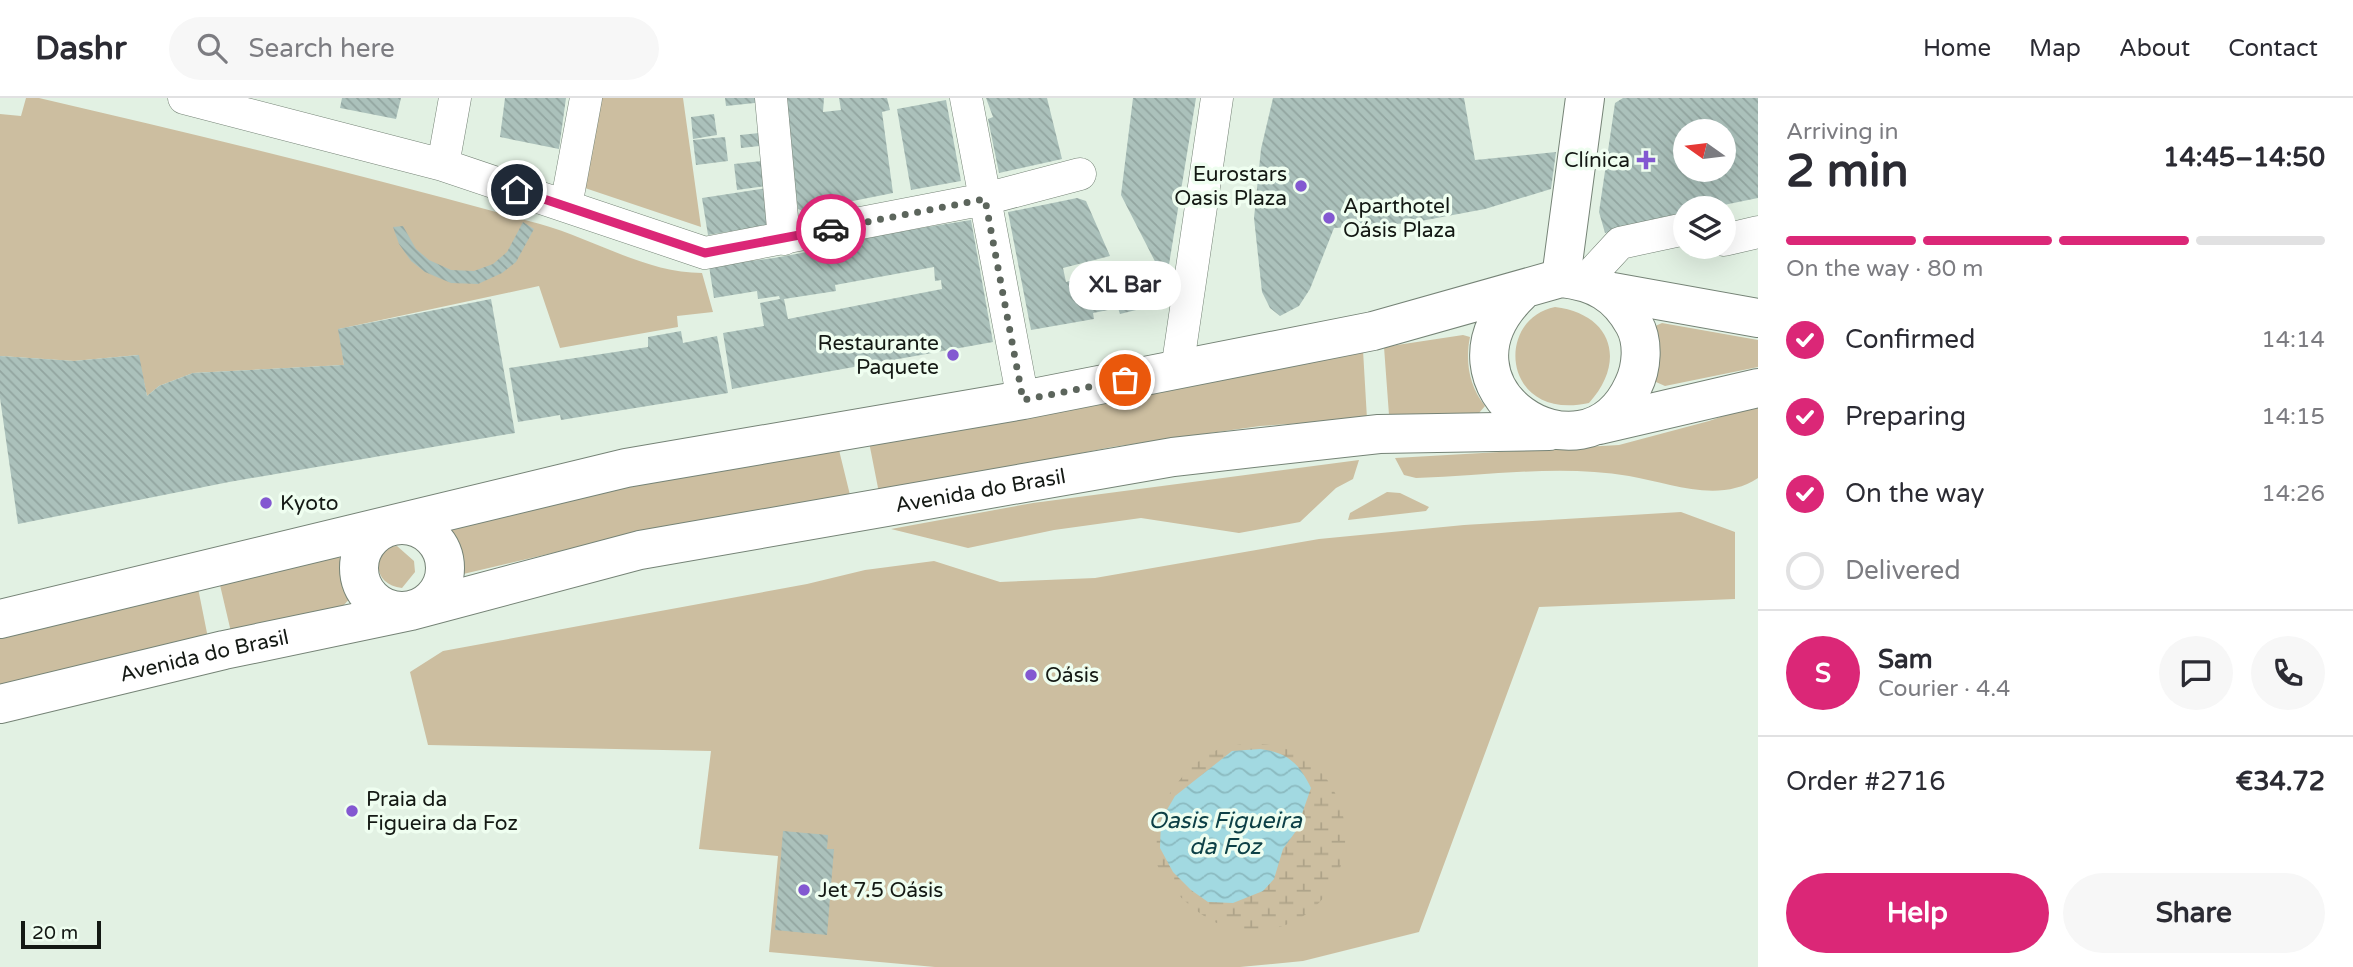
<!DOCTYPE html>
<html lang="en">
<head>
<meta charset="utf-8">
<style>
  body { margin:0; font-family:"Varela Round",sans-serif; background:#f7f7f7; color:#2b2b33; height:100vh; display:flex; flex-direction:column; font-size:26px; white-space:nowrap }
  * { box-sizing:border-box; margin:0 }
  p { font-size:23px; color:#7c7c81 }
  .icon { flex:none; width:38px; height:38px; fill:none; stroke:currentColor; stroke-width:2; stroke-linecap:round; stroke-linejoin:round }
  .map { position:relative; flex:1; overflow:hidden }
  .drawer { display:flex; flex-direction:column; background:#fff; width:595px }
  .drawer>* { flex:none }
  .needle { width:46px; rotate:284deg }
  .fabs { position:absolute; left:1673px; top:21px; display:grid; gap:14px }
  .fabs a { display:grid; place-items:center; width:63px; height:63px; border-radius:50%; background:#fff; box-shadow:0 7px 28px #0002; font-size:35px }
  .scale { position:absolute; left:21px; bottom:18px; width:80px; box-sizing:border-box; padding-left:7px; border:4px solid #141914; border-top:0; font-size:19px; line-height:24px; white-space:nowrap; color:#141914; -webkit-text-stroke:5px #effef0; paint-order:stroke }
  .pin { position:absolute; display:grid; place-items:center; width:60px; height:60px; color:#fff; margin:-30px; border:4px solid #fff; border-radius:50%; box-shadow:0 2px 7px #0007 }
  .courier { position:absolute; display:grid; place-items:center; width:70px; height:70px; margin:-35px; border:5px solid #db2777; border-radius:50%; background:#fff; color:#222; box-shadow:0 2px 9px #0007 }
  .bubble { position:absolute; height:49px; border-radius:24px; background:#fff; box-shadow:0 7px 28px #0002; font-size:23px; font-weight:700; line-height:49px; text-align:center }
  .summary em { font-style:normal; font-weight:700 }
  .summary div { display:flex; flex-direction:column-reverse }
  .summary { display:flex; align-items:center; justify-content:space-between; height:119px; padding:0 28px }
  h1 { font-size:46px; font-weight:700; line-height:52px }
  .bar { display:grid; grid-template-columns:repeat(4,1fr); gap:10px 7px; align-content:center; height:84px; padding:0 28px }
  .bar i { height:9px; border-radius:5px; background:#e1e1e2 }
  .bar .current { background:#db2777 }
  .bar p { grid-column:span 4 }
  .line { display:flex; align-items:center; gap:18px; padding:0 28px; border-top:2px solid #e1e1e2 }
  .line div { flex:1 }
  .round { display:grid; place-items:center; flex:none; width:74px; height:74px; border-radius:37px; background:#f7f7f7 }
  ol { padding:0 28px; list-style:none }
  li { display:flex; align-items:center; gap:21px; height:77px }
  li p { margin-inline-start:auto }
  li .icon { padding:7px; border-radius:50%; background:#db2777; color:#fff; stroke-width:4 }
  li:last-child { color:#7c7c81 }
  li i { width:38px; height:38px; border:4px solid #e1e1e2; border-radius:50% }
  .primary-button { display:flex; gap:14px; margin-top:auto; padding:14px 28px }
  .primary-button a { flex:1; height:80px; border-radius:42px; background:#db2777; color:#fff; font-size:28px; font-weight:700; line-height:80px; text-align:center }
  .primary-button a+a { background:#f7f7f7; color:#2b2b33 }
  header { display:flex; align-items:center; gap:42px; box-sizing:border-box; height:98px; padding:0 35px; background:#fff; border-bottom:2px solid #e1e1e2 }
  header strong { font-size:33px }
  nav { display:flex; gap:38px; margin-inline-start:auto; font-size:24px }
  .search { width:490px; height:63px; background:#f7f7f7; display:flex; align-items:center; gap:18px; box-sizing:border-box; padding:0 24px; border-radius:38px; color:#7c7c81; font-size:26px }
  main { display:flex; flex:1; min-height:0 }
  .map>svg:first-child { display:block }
  .green { fill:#ccbea0 }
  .wetland { fill:url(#wetland-marsh); fill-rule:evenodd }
  .water { fill:url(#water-waves) }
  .building { fill:url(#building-back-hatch); fill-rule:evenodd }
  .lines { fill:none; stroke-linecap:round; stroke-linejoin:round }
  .minor-casing { stroke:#758376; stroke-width:33 }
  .tertiary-casing { stroke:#758376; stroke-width:40 }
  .secondary-casing { stroke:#758376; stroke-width:40 }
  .minor { stroke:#fff; stroke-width:32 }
  .tertiary { stroke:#fff; stroke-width:38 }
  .secondary { stroke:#fff; stroke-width:38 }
  .done { stroke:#5c655c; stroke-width:7; stroke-dasharray:0 12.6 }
  .route { stroke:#db2777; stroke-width:9 }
  .poi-dot { fill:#8358d1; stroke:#effef0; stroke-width:2.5 }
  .labels { text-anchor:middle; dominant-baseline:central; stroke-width:7; stroke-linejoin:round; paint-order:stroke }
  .poi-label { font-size:21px; fill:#141914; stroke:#effef0; text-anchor:start }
  .street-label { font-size:21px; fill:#141914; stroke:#effef0 }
  .water-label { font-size:23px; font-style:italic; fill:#0d4046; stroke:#effef0 }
</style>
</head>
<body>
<header>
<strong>Dashr</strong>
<div class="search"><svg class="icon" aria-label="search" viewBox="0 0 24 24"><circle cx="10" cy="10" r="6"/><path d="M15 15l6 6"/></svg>Search here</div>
<nav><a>Home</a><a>Map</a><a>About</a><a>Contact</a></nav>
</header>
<main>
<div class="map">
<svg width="1758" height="869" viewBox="0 0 1758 869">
  <defs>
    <pattern id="wetland-marsh" width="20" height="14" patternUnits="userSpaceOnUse" patternTransform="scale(1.75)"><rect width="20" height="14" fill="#ccbea0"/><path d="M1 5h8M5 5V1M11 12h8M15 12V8" fill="none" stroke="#aea389"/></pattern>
    <pattern id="water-waves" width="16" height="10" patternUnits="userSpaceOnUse" patternTransform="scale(1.75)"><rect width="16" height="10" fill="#a2d9e1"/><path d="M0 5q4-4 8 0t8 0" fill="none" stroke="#8bbac0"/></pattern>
    <pattern id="building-back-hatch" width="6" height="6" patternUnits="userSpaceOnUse" patternTransform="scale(1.75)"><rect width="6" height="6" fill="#abc1bb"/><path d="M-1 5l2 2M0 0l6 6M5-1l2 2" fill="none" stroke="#92a5a0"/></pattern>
  </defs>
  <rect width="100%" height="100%" fill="#e2f1e3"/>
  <!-- green -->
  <path class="green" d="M26,0H39C207,39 374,80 540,126C594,141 646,175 702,175L713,214L677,218L678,229L560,250L539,188L339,231L344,267L193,275L159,288L147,298L138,257L74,263L0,258V16L21,18Z
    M591,0H683L701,129L576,87Z
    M1555,209C1612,216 1627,263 1589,305C1502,324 1494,221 1555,209Z
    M1662,225L1758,242V269L1665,288L1656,284L1653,229Z
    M1463,237L1470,239C1465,263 1469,288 1485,308L1479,315L1389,317L1384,249Z
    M1363,252L1367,321L1260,328L1112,349L879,395L869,344Z
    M1758,306V380C1719,406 1670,385 1629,378C1558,366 1487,378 1416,380L1404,377L1395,360L1619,347L1709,323Z
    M839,352L850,397L646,433L459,477L456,469L459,456L443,429L633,388Z
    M1359,362L1353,381L1336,390L1300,424L1239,435L1141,420L1054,432L968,450L891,431L1033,405Z
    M1387,394L1400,395L1429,409L1426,413L1348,422L1350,415Z
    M1681,414L1735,434V501L1539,509L1419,834L1303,863L1240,869H935L769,854L778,758L699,751L711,653L428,647L410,574L443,553L807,486L865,472L934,463L1000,484L1095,480L1319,441L1464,427Z
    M397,448L414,463L415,474L402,490C378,487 371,466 388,449Z
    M333,456L342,461L344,480L353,497L343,508L231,534L220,487Z
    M198,490L208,540L0,589V537Z"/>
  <!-- wetland -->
  <path class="wetland" d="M1248,645C1258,646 1270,646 1280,649C1303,655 1325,673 1335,695C1368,762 1318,842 1240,832C1211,828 1185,806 1167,784C1132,741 1174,671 1217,652C1227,648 1238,647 1248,645ZM1232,653L1296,733L1283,751L1274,781L1208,804L1173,774L1160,750L1175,698Z"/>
  <!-- water -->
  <path class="water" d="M1260,651C1287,654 1299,665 1311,690L1296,733L1283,751L1274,781L1263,793L1233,805L1208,804L1191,792L1173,774L1160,750L1161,722L1175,698L1232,653Z"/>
  <!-- building -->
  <path class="building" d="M342,0H401L396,21L340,10Z
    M505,0H566L559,51L500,39Z
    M725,0H764L765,4L726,8Z
    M783,0H824L823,14L841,12L839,0H887L890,12L882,14L893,95L803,113L798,111Z
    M986,0H1047L1062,61L999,75L988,21L993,19Z
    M1133,0H1196L1166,185L1121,97Z
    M1273,0H1464L1475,62L1556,54L1551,91L1485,111L1410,125L1334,130L1310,191L1299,208L1280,218L1270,210L1262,194L1254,120L1261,51Z
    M1623,0H1758V100L1709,110H1685V116L1605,135L1599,114L1615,5ZM1685,33H1724V72H1685Z
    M946,2L961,83L911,92L897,11Z
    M714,16L717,37L693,41L691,19Z
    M768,34L769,47L741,50L740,37Z
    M725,39L728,63L696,67L693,42Z
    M771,62L774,87L737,92L734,66Z
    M768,90L774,126L708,137L702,100Z
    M1077,100L1086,103L1110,158L1063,170L1066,184L1116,169L1136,212L1120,216L1118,210L1093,215L1094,221L1031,232L1008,114Z
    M971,122L993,244L732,291L723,235L764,228L760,205L780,201L779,198L758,201L757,193L714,200L709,168L774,160L829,150L828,145ZM934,169L935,183L941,182L942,191L788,221L784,201L836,193L835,187Z
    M523,124L534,131L516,164L502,175L478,186L451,185L425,174L411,163L399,146L393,129L403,128L416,151L429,162L451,172L474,173L493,166L507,154Z
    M491,201L515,335L229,384L18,426L0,300V258L74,263L139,257L147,298L159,288L193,275L344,267L338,231Z
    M681,233L683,245L717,238L728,295L561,322L560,317L518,324L509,270L648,249V239Z
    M783,733L828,737L827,751H834L827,837L775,832Z"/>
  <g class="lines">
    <defs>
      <path id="minor" d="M184,0L443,67L705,155L985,101L1080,76
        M771,0L784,141
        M966,0L1023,302
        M443,67L455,0
        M566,108L586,0
        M1724,142L1758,134
        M1585,183L1620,145L1685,131
        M1177,272L1217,0"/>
      <path id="tertiary" d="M1561,180L1585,0"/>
      <g id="secondary">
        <path d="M1607,193L1758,220"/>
        <path d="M1599,327L1758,290"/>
        <circle cx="402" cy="470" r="43"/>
        <path d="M0,521L626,370L1023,302L1373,233L1561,180C1595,184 1617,195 1634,226C1644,244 1642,270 1633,288C1584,395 1421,289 1521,194"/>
        <path id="s1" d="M0,606L224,552L411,513L640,452L1173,359L1379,336L1549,333"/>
      </g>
    </defs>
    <!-- minor casing -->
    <use href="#minor" class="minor-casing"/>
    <!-- tertiary casing -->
    <use href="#tertiary" class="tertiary-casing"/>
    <!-- secondary casing -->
    <use href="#secondary" class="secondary-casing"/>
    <!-- minor -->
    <use href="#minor" class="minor"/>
    <!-- tertiary -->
    <use href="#tertiary" class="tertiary"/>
    <!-- secondary -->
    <use href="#secondary" class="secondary"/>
  </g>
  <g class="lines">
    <!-- done -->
    <path class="done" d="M831,131L985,101L1023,302L1125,282"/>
    <!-- route -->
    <path class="route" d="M517,92L705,155L831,131"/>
  </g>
  <!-- markers -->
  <g class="poi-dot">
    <path d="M1642.5 51.5h7v7h7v7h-7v7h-7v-7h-7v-7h7z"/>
    <circle cx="1301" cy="88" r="7"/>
    <circle cx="1329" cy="120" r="7"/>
    <circle cx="953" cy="257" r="7"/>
    <circle cx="266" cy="405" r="7"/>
    <circle cx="1031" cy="577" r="7"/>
    <circle cx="352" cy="713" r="7"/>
    <circle cx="804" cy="792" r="7"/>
  </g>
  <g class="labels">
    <!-- poi labels -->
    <g class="poi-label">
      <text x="1630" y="62" text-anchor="end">Clínica</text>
      <text x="1287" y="76" text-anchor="end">Eurostars<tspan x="1287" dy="24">Oasis Plaza</tspan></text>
      <text x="1343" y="108">Aparthotel<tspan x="1343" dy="24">Oásis Plaza</tspan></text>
      <text x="939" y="245" text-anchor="end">Restaurante<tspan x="939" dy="24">Paquete</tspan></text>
      <text x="280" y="405">Kyoto</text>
      <text x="1045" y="577">Oásis</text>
      <text x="366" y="701">Praia da<tspan x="366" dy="24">Figueira da Foz</tspan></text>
      <text x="818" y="792">Jet 7.5 Oásis</text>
    </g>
    <!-- street labels -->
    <g class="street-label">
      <text stroke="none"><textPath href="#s1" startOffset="1004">Avenida do Brasil</textPath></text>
      <text stroke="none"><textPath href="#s1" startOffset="210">Avenida do Brasil</textPath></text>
    </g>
    <!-- water labels -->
    <g class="water-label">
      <text x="1225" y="723">Oasis Figueira<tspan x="1225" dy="26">da Foz</tspan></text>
    </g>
  </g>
</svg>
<div class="fabs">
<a><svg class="needle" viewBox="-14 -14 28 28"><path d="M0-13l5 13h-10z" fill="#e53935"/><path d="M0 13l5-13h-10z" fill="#7c7c81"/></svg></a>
<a><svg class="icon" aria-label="layers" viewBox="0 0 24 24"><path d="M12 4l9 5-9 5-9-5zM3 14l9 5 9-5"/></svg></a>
</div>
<div class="scale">20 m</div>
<div class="pin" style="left:1125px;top:282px;background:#ea580c"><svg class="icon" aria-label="bag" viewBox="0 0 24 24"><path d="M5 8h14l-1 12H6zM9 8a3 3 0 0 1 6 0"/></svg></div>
<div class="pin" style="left:517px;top:92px;background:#1f2937"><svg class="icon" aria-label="home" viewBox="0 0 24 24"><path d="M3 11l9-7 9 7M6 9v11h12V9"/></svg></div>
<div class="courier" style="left:831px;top:131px"><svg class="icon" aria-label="car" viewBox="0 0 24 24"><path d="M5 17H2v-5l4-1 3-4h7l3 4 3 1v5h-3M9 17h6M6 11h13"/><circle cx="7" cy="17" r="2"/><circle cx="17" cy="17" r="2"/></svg></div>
<div class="bubble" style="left:1069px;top:163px;width:112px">XL Bar</div>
</div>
<section class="drawer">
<div class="summary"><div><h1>2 min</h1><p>Arriving in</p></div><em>14:45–14:50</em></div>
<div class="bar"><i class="current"></i><i class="current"></i><i class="current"></i><i></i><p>On the way · 80 m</p></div>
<ol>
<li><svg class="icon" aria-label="check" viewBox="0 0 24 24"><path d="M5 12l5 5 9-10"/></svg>Confirmed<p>14:14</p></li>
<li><svg class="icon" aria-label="check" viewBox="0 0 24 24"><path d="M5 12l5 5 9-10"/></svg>Preparing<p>14:15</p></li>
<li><svg class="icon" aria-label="check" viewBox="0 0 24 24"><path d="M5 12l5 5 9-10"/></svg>On the way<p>14:26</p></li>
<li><i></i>Delivered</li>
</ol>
<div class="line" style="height:126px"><b class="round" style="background:#db2777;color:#fff">S</b><div><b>Sam</b><p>Courier · 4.4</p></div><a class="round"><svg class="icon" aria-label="chat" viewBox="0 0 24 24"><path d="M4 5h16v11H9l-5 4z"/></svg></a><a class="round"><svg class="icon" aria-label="phone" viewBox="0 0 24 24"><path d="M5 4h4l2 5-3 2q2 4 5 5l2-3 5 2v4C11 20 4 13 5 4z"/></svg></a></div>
<div class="line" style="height:91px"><div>Order #2716</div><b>€34.72</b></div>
<div class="primary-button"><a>Help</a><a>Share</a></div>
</section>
</main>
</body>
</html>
